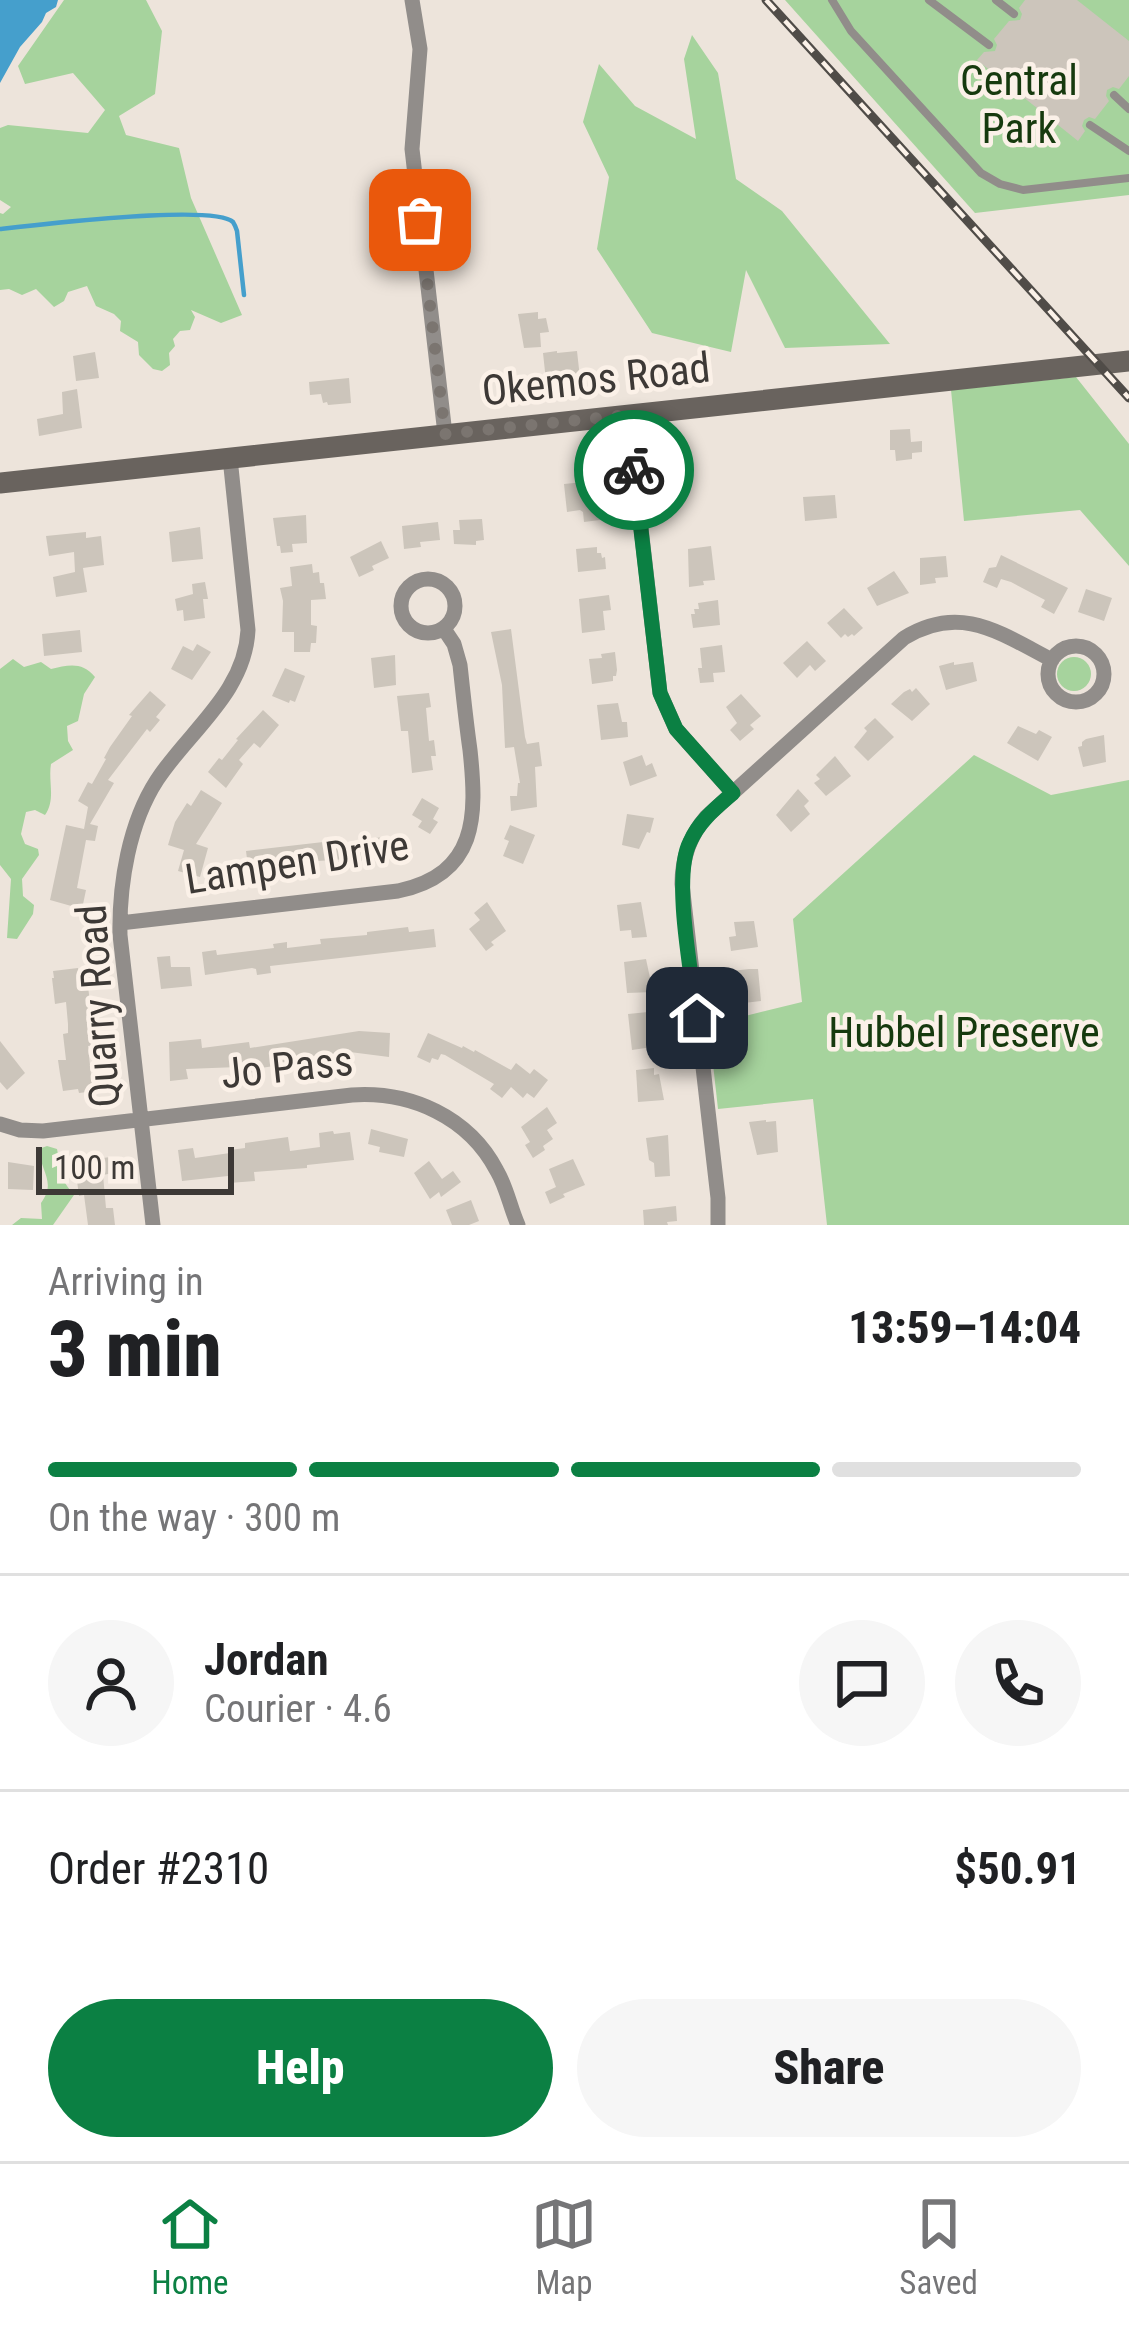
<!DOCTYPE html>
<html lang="en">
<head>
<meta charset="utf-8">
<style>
  body { margin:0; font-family:"Roboto Condensed",sans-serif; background:#f6f6f6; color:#202124; height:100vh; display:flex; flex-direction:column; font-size:45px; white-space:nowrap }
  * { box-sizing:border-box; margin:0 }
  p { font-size:39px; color:#757577 }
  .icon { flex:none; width:66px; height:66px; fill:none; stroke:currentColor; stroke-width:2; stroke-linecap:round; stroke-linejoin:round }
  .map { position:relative; height:1225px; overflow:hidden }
  .drawer { display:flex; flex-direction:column; background:#fff; flex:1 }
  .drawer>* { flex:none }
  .scale { position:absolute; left:36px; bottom:30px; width:198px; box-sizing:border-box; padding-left:12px; border:6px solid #3d3936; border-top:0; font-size:33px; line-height:42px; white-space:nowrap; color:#3d3936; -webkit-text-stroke:9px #fbf1e8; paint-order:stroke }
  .pin { position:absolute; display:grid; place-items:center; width:102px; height:102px; color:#fff; margin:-51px; border-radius:24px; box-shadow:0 6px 18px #0006 }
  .courier { position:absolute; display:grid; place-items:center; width:120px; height:120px; margin:-60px; border:9px solid #0b8043; border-radius:50%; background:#fff; color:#222; box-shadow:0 3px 15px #0007 }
  .head em { font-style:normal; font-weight:800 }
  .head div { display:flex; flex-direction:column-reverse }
  .head { display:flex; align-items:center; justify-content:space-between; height:204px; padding:0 48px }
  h1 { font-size:78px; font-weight:800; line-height:90px }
  .bar { display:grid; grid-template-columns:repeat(4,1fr); gap:18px 12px; align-content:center; height:144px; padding:0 48px }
  .bar i { height:15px; border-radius:9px; background:#e0e0e0 }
  .bar .on { background:#0b8043 }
  .bar p { grid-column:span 4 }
  .line { display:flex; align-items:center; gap:30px; padding:0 48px; border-top:3px solid #e0e0e0 }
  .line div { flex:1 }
  .round { display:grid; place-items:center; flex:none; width:126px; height:126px; border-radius:63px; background:#f6f6f6 }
  .cta { display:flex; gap:24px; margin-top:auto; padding:24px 48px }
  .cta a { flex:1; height:138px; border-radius:72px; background:#0b8043; color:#fff; font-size:48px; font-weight:800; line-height:138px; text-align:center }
  .cta a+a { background:#f6f6f6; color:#202124 }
  .dock { display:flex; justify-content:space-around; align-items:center; height:168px; border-top:3px solid #e0e0e0; background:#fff; font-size:33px; color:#757577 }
  .dock a { display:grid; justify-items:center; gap:6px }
  .dock .on { color:#0b8043 }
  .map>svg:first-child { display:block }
  .green { fill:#a6d39d }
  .water { fill:#459fcc }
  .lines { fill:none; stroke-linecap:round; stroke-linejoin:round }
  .stream { stroke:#459fcc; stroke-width:4.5 }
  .building { fill:#ccc5bb }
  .lane { stroke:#918d8a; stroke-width:8 }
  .street { stroke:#918d8a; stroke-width:15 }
  .secondary { stroke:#69635e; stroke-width:21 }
  .rail-casing { stroke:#504c48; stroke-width:9 }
  .rail { stroke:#fbf1e8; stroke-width:4.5; stroke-dasharray:14; stroke-linecap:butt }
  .done { stroke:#7b7570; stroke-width:12; stroke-dasharray:0 21.6 }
  .route { stroke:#0b8043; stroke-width:15 }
  .labels { text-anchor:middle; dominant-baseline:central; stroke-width:9; stroke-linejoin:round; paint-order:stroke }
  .park-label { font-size:42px; fill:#163a0e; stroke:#fbf1e8 }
  .street-label { font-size:42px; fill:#3d3936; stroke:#fbf1e8 }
</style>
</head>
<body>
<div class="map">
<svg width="1129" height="1225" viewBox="0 0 1129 1225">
  <rect width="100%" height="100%" fill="#ede4db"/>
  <!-- green -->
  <path class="green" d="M64,0H146L162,31L155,94L119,116L126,135L179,148L191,198L242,315L221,323L191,310L195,317L190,330L180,331L173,339L175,346L169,353L170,365L162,371L153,369L139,355L138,342L120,331L121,321L114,314L96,306L87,286L68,292L64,301L54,307L36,289L22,295L9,289L0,290V213L3,214L11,207L0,200V128L8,125L88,133L105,110L73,73L25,84L18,66Z
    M785,0H1129V195L975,213Z
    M692,35L718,73L736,179L782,211L890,344L785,348L746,270L731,352L652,333L597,249L609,177L583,122L599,64L635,106L696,139L684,59Z
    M1076,377L1129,444V566L1080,510L964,521L951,390Z
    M1057 674a17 17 0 1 1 34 0a17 17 0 1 1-34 0Z
    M13,659L24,667L41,662L51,669C68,665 82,661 95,677L84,694L78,721L67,726L68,741L73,750L51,764C48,782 56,799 45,815L35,810L26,812L21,834L25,844L38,849L39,855L22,879L23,896L34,905L33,914L17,939L7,938L11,879L0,865V669Z
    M974,755L1051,795L1129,780V1225H827L813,1099L718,1109L708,1019L737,1018L802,1002L793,919Z
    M47,1146L57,1149C62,1174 55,1171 74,1195L53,1225H12L21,1218L42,1219L41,1203C57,1182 40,1171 39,1149Z"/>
  <!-- water -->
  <path class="water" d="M0,0H58L56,7L46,13L42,22L20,47L0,83Z"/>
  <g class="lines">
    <!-- stream -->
    <path class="stream" d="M0,229C35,225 214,204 233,222C235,225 236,228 237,231L244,295"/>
  </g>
  <!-- building -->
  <path class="building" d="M1025,0H1077L1129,41V76L1119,89L1113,87L1107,90L1106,96L1109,101L1095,119L1089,117L1084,120L1082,126L1085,131L1078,141L977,60L984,52L995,51L997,45L994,39L1009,21L1020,20L1022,14L1019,8Z
    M538,312V319L546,318L549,332L540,333L541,347L524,348L518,314Z
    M557,351V353L577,351L580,378L573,379L574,391L559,393L558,388L547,390L543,353Z
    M95,352L99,378L76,381L73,356Z
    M349,378L351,403L328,405L327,402L323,403L321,394L310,395L309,382Z
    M77,389L82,428L39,436L37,419L63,414L62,392Z
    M910,429L911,442L922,441V452L912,453V459L896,461L895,450H890V430Z
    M584,482L589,500H598L600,520L584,522L583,512L580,510L567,512L564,484Z
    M835,495L837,518L805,521L803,497Z
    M306,515L307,543L292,544L293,552L281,553L280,546H277L273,518Z
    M482,519L484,540L476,541V545L454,544L453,530H460L459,520Z
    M438,522L440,540L420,542L421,547L404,549L402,526Z
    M200,527L203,559L172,562L169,532Z
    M86,532V538L101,536L104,565L83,568L87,592L56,597L53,577L75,572L74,552L49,556L46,536Z
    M381,541L389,558L372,566L374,570L359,577L350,557Z
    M711,546L715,580L703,581L704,585L689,587L688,549Z
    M597,547V553H601L602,558L605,557L606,569L578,572L576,549Z
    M1001,555L1068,588L1054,614L1041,607L1045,600L1011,582L1001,579L997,588L983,582L989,568L996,567Z
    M946,556L948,577L935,578L936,583L920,585V558Z
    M312,564L313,573L319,572L320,583H324L326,599L311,600V625L317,626L316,643H311L310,652H294V632H282L283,601L280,588L292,586L290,567Z
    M894,571L909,593L877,606L867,588Z
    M205,582L208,599H203L205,618L184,621L183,610L177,611L175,599L193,594L192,584Z
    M1086,589L1112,598L1104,621L1078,612Z
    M609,595L611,610L603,611L605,630L582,633L579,599Z
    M718,600L720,625L693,628L691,614H695L694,609H699L698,603Z
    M844,608L863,628L854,636L852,634L848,637L845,634L841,638L827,623Z
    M511,629L525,737L527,744L539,742L542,766L535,767L537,807L511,811L510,796H517L518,783H520L514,747L505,748L502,685L491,632Z
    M80,630L82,652L44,656L42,634Z
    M807,641L826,661L815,671L810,665L797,678L783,663Z
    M197,644L211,652L192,680L171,669L183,646L193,651Z
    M722,645L725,672L713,673L714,682L700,683L698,668H702L700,648Z
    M615,652L617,670L616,676H613V681L592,684L589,659L602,658L601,654Z
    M395,655L396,685L374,688L371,658Z
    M954,662V665L973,662L977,681L946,690L939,666Z
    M285,668L305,676L295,702L290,700L289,703L272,696Z
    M916,688L930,704L912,721L891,704L904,692L910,689L912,692Z
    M150,691L166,705L156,717L160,720L150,732L147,729L108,780L114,783L90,824L98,826L95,841L86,840L77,888L86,890L82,909L50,900L66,825L84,829L88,807L78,801L88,782L92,784L106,759L104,758L110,747L132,716L129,715Z
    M429,693L431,707L426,708L429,741L434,740L436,756H431L433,770L412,773L408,731H401L397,696Z
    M741,694L761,716L750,725L754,729L740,741L730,730L737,723L726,707Z
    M618,703L622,722H627L628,737L601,740L597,705Z
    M263,710L279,725L260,748L254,743L239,760L243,764L226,788L208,772L219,758L222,760L238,740L236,739Z
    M875,718L894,737L868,761L854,747L867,731L864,728Z
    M1018,726L1036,734L1039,730L1052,737L1038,761L1007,743Z
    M1104,735L1106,762L1083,767L1078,747L1082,746V742L1086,739Z
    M642,755L646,766L652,763L657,776L630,786L623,762Z
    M835,756L851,776L826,796L814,783L820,779L816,775Z
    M798,789L809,801L804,806L810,814L791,832L776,815Z
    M201,790L222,803L196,844L208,848L200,877L178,871L184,850L168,845L175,822L187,803L191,806Z
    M422,798L439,808L433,819L438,822L430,834L418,827L422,821L412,815Z
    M627,814L654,818L650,833L647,832L639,849L622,845Z
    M510,825L535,835L523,864L503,856L509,841L504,839Z
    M384,837L386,857L349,863L348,859L287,863V867L268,869V872L249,874L246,851L332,841L333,847L358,844V840Z
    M487,902L506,931L491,942L494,945L486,951L469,929L480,920L474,913Z
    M641,902L647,937L632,938L631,930L620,931L617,905Z
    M754,921L758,947L731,951L729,937L736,936L734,922Z
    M408,927L409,932L434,929L436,947L270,966L271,973L257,975L256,969L252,968L205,975L202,952L216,950L217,955L274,948L273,944L287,942V948L321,944L320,939L367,935V932Z
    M170,956L171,967H190L192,986L161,989L157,957Z
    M646,959L653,992L627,993L624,962Z
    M78,968L80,988L88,986L95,1045L88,1046L91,1075L101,1074L103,1090L79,1093L78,1089L63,1091L60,1074L58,1060H66L63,1034L68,1033V1024L66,1002L55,1004L52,978H54L53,971Z
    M749,969H758L761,1001L744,1003L743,997H738L732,971Z
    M648,1012L652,1032H657L659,1046L632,1050L628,1014Z
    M359,1031L390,1033L389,1057L342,1051L343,1055L327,1057L328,1060L298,1063V1066L282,1068L281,1065L254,1069V1072L239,1075L238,1067L186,1069L188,1079L170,1081L169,1042L201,1039L202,1048L249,1042L250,1048Z
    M428,1033L462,1048L463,1046L474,1052L475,1050L511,1070L516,1063L530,1074L534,1069L548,1080L534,1098L527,1093L523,1098L511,1087L502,1098L490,1089L494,1084L445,1055L441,1054L438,1060L432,1058L430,1063L417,1057Z
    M0,1041L25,1073L7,1090L0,1082Z
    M654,1068V1075L659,1074L664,1100L638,1102L636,1070Z
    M547,1107L557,1123L547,1130L553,1139L543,1146L545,1150L533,1158L525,1145L530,1142L521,1127Z
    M766,1120V1122L776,1121L778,1152L757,1155L749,1122Z
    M371,1129L408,1139L404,1157L379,1152L380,1147L368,1144Z
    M333,1131L334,1134L350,1132L354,1160L307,1165V1168L254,1172L255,1181L229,1183L228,1176L182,1181L178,1150L193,1148L195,1158L230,1153V1150L245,1148V1143L288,1137L290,1151L320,1147L319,1133Z
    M668,1135L670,1176L655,1177L654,1163L649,1160L646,1138Z
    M111,1157L113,1173L103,1175L106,1208H113L115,1225H88L84,1195L79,1196L76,1173H70L69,1162Z
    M573,1159L585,1185L563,1194L565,1197L550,1204L545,1192L556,1187L549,1169Z
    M429,1161L442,1179L453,1171L461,1182L441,1197L439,1192L430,1199L414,1173Z
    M8,1162L34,1166L33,1190L8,1189Z
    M471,1200L479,1221L469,1225H452L446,1210Z
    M676,1206L677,1221L667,1222L668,1225H644L643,1210Z"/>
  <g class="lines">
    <!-- lane -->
    <path class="lane" d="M832,0L851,31L981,173L1000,184L1023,190L1129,178
      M929,0L989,45
      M996,0L1014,14
      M1114,95L1129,109
      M1090,125L1129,151"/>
    <!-- street -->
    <path class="street" d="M412,0L420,49L412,149L445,434
      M628,415L660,693L676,729L733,793
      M401 606a27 27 0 1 1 54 0a27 27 0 1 1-54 0Z
      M1048 674a28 28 0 1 1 56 0a28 28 0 1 1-56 0Z
      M120,923L398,891C478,874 477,816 470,750C466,722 463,693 460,665L454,644L444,629
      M0,1124L20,1130L43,1131L352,1095C411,1091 469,1117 497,1171C507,1188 510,1207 518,1225
      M153,1225L120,935C119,884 129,823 157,780C189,731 245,693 248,630L230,458
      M718,1225V1198L682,884C682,858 689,837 706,817L904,638C960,603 1000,633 1052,660"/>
    <!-- secondary -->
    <path class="secondary" d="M0,483L1129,361"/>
    <defs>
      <path id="rail" d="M766,0L1129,398"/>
    </defs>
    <!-- rail casing -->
    <use href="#rail" class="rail-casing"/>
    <!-- rail -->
    <use href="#rail" class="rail"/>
  </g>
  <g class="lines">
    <!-- done -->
    <path class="done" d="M420,220L445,434L628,415L634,470"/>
    <!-- route -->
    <path class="route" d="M634,470L660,693L676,729L733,793C717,807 699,821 690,842C672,877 692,976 697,1018"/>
  </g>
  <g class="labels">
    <!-- park labels -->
    <g class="park-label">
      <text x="1019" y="80">Central<tspan x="1019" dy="48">Park</tspan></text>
      <text x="964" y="1032">Hubbel Preserve</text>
    </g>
    <!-- street labels -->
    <g class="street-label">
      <text transform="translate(596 379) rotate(-6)">Okemos Road</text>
      <text transform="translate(297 862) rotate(-9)">Lampen Drive</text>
      <text transform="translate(98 1006) rotate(-94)">Quarry Road</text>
      <text transform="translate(287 1067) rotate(-6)">Jo Pass</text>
    </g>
  </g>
</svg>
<div class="scale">100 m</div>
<div class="pin" style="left:420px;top:220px;background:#ea580c"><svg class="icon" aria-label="bag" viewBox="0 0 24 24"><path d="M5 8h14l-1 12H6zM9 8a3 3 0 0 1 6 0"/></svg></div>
<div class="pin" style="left:697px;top:1018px;background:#1f2937"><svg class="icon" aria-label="home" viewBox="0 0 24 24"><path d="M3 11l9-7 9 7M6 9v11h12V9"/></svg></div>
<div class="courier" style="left:634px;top:470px"><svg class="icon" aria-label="bike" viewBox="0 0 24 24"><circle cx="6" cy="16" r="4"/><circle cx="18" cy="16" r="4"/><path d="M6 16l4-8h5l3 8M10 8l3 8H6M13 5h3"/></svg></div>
</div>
<section class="drawer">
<div class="head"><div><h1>3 min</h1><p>Arriving in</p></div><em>13:59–14:04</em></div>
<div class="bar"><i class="on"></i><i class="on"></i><i class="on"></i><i></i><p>On the way · 300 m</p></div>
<div class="line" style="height:216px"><a class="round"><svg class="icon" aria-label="person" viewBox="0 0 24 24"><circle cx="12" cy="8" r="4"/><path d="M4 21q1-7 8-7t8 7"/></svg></a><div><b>Jordan</b><p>Courier · 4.6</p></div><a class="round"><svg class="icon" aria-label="chat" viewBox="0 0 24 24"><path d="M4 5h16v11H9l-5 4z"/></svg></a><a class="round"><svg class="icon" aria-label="phone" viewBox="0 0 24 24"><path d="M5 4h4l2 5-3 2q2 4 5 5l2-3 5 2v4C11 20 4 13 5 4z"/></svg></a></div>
<div class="line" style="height:156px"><div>Order #2310</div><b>$50.91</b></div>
<div class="cta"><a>Help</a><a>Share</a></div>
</section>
<nav class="dock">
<a class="on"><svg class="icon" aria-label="home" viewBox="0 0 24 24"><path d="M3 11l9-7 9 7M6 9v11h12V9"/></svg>Home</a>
<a><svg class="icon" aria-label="map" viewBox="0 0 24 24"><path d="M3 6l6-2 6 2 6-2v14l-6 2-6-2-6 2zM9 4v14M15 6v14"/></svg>Map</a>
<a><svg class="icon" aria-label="saved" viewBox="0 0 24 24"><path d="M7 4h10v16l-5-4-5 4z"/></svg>Saved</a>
</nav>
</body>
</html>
